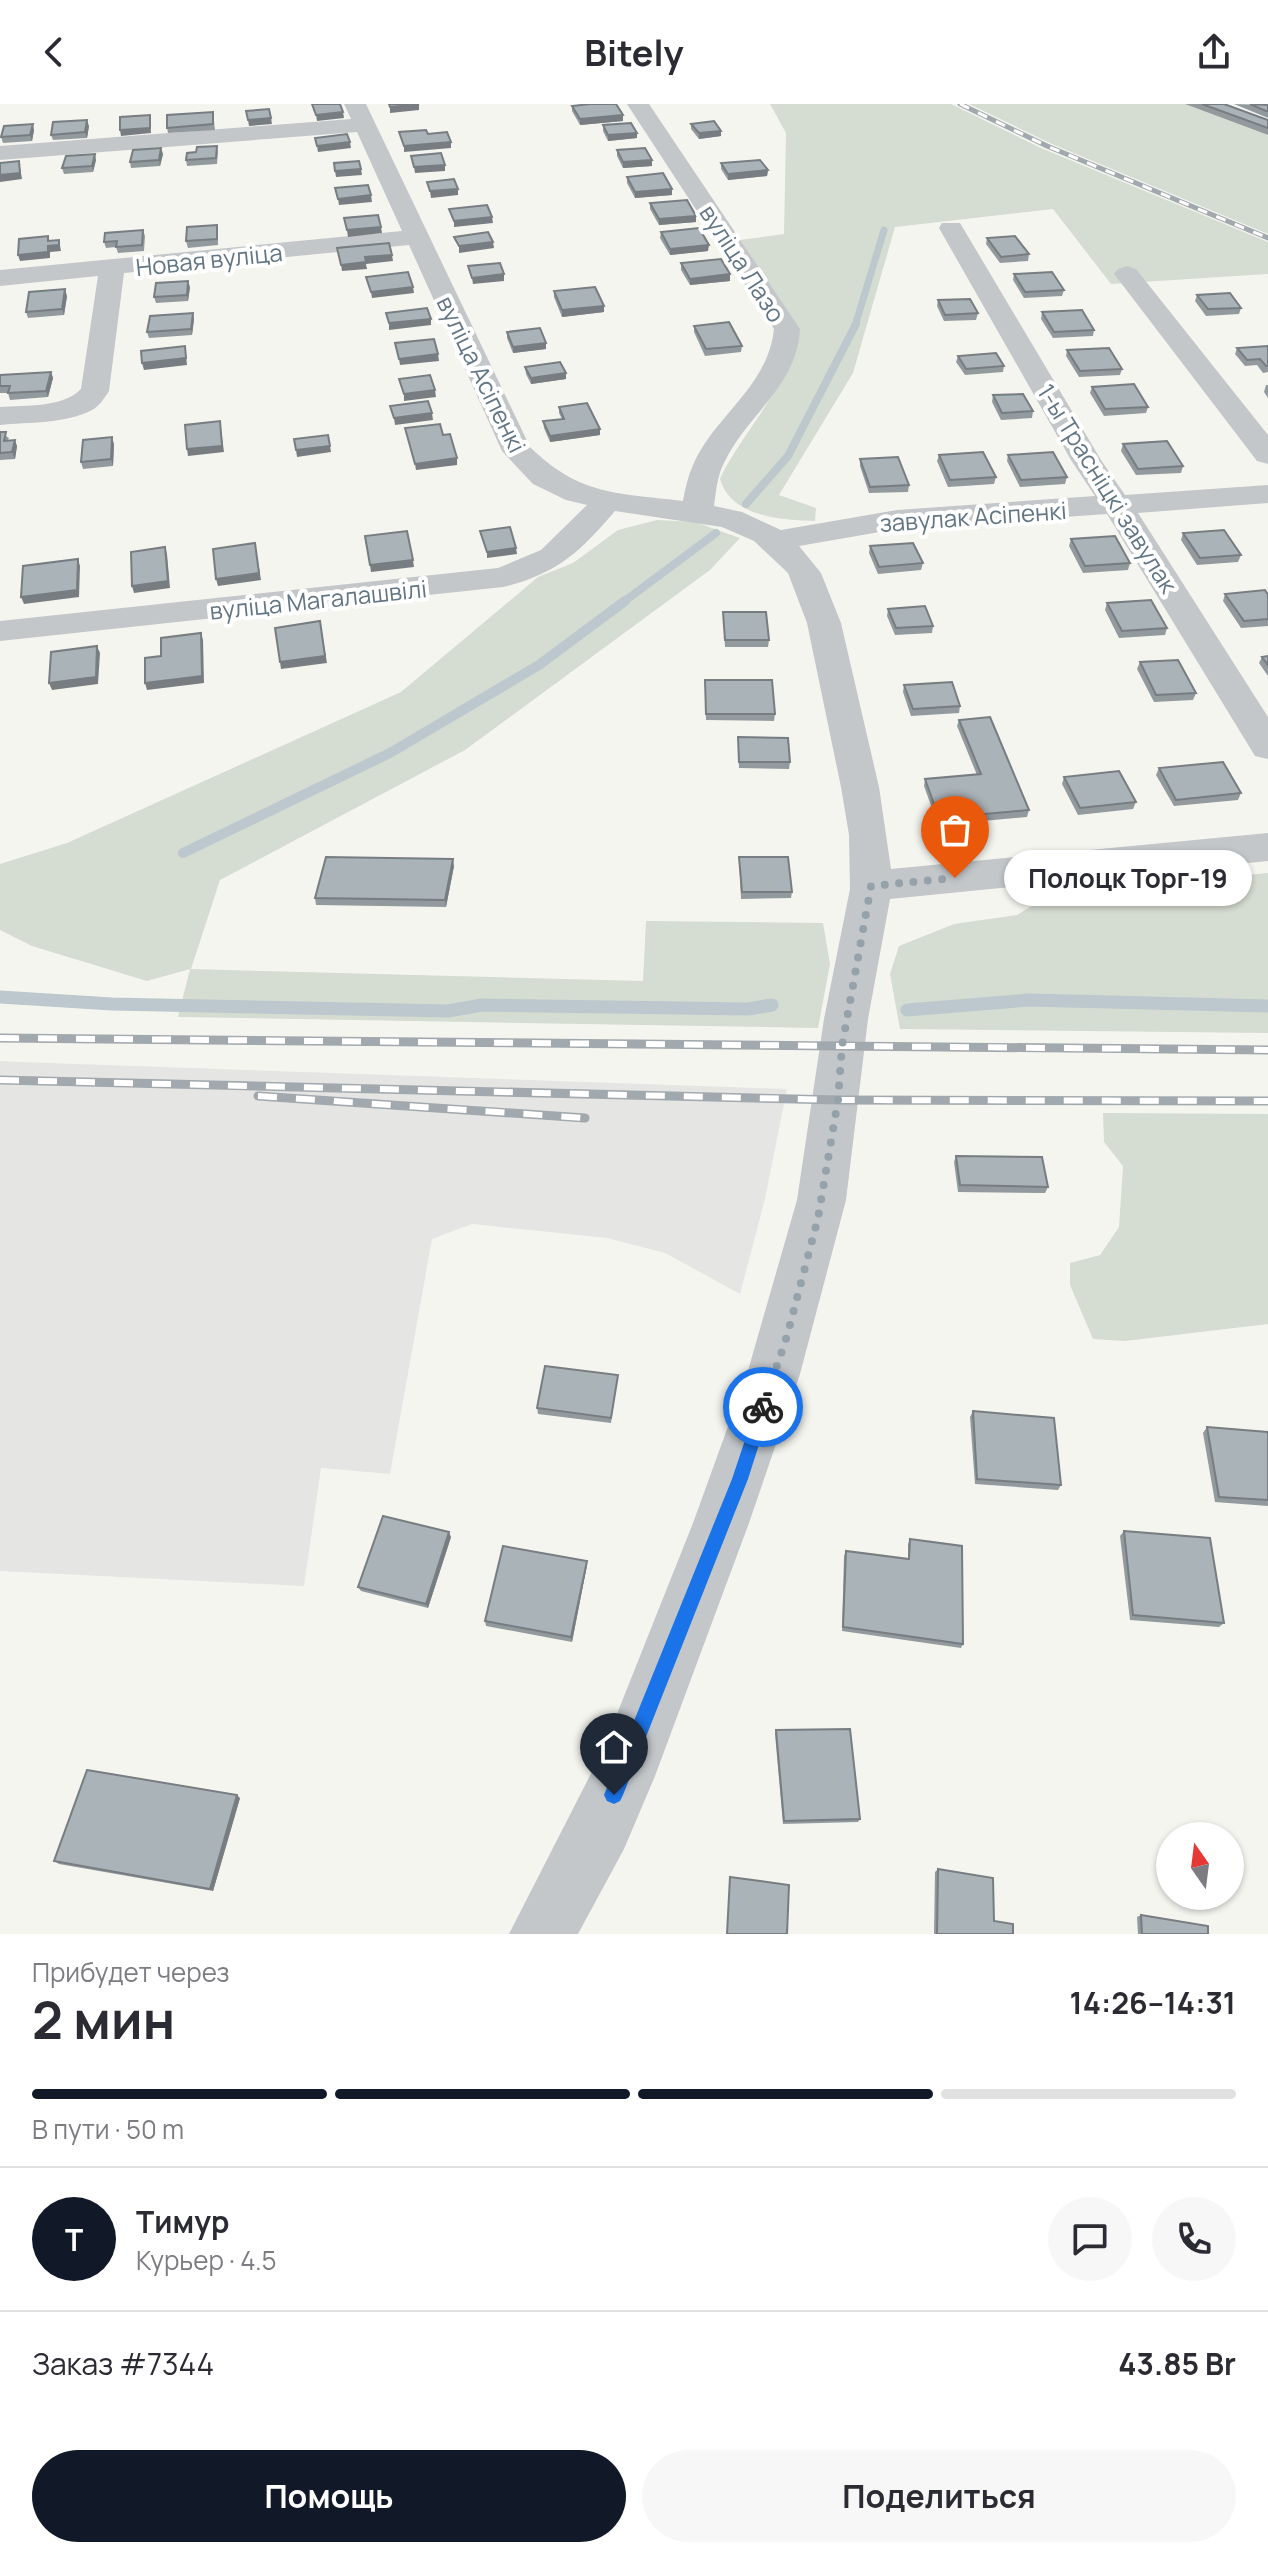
<!DOCTYPE html>
<html lang="ru">
<head>
<meta charset="utf-8">
<style>
  body { margin:0; font-family:Manrope,sans-serif; background:#f7f7f7; color:#2b2b33; height:100vh; display:flex; flex-direction:column; font-size:30px; white-space:nowrap }
  * { box-sizing:border-box; margin:0 }
  p { font-size:26px; color:#7c7c81 }
  .icon { flex:none; width:44px; height:44px; fill:none; stroke:currentColor; stroke-width:2; stroke-linecap:round; stroke-linejoin:round }
  .map { position:relative; height:1830px; overflow:hidden }
  .details { display:flex; flex-direction:column; background:#fff; flex:1 }
  .details>* { flex:none }
  .needle { width:52px; rotate:346deg }
  .tools { position:absolute; left:1156px; top:1718px; display:grid; gap:16px }
  .tools a { display:grid; place-items:center; width:88px; height:88px; border-radius:50%; background:#fff; box-shadow:0 2px 6px #0004; font-size:40px }
  .pin { position:absolute; display:grid; place-items:center; width:68px; height:68px; color:#fff; margin:-82px -34px; border-radius:50% 50% 50% 0; rotate:-45deg; box-shadow:0 0 8px #0007 }
  .pin .icon { rotate:45deg }
  .courier { position:absolute; display:grid; place-items:center; width:80px; height:80px; margin:-40px; border:6px solid #1a73e8; border-radius:50%; background:#fff; color:#222; box-shadow:0 2px 10px #0007 }
  .bubble { position:absolute; height:56px; border-radius:28px; background:#fff; box-shadow:0 2px 6px #0004; font-size:26px; font-weight:700; line-height:56px; text-align:center }
  .summary em { font-style:normal; font-weight:700 }
  .summary div { display:flex; flex-direction:column-reverse }
  .summary { display:flex; align-items:center; justify-content:space-between; height:136px; padding:0 32px }
  h1 { font-size:52px; font-weight:700; line-height:60px }
  .bar { display:grid; grid-template-columns:repeat(4,1fr); gap:12px 8px; align-content:center; height:96px; padding:0 32px }
  .bar i { height:10px; border-radius:6px; background:#e1e1e2 }
  .bar .active { background:#111827 }
  .bar p { grid-column:span 4 }
  .line { display:flex; align-items:center; gap:20px; padding:0 32px; border-top:2px solid #e1e1e2 }
  .line div { flex:1 }
  .round { display:grid; place-items:center; flex:none; width:84px; height:84px; border-radius:42px; background:#f7f7f7 }
  .primary-button { display:flex; gap:16px; margin-top:auto; padding:16px 32px }
  .primary-button a { flex:1; height:92px; border-radius:48px; background:#111827; color:#fff; font-size:32px; font-weight:700; line-height:92px; text-align:center }
  .primary-button a+a { background:#f7f7f7; color:#2b2b33 }
  header { display:flex; justify-content:space-between; align-items:center; height:104px; padding:0 32px; background:#fff; font-size:36px; font-weight:700 }
  .map>svg:first-child { display:block }
  .built { fill:#e5e6e3 }
  .green { fill:#d5dcd1 }
  .lines { fill:none; stroke-linecap:round; stroke-linejoin:round }
  .stream-far3 { stroke:#bcc8cd; stroke-width:7 }
  .stream-far2 { stroke:#bcc8cd; stroke-width:8 }
  .stream-far1 { stroke:#bcc8cd; stroke-width:10 }
  .stream { stroke:#bcc8cd; stroke-width:13 }
  .minor { fill:#c3c7ca; fill-rule:evenodd }
  .rail-far1-casing { stroke:#a1a8ae; stroke-width:5 }
  .rail-casing { stroke:#a1a8ae; stroke-width:9 }
  .rail-far1 { stroke:#fff; stroke-width:3; stroke-dasharray:10; stroke-linecap:butt }
  .rail { stroke:#fff; stroke-width:6; stroke-dasharray:19; stroke-linecap:butt }
  .wall { fill:#929a9e }
  .shaded-wall { fill:#777d81 }
  .building { fill:#aab3b8; stroke:#777d81; stroke-width:2 }
  .route { fill:#1a73e8 }
  .done { stroke:#95a2aa; stroke-width:8; stroke-dasharray:0 14.4 }
  .labels { text-anchor:middle; dominant-baseline:central; stroke-width:8; stroke-linejoin:round; paint-order:stroke }
  .far-street-label { font-size:24px; fill:#617584; stroke:#fff }
</style>
</head>
<body>
<header><svg class="icon" aria-label="back" viewBox="0 0 24 24"><path d="M15 5l-7 7 7 7"/></svg>Bitely<svg class="icon" aria-label="share" viewBox="0 0 24 24"><path d="M12 15V3M7 8l5-5 5 5M5 13v7h14v-7"/></svg></header>
<div class="map">
<svg width="1268" height="1830" viewBox="0 0 1268 1830">
  <rect width="100%" height="100%" fill="#f5f5f0"/>
  <!-- built -->
  <path class="built" d="M0,957L21,958L787,985L765,1095L740,1190L665,1149L607,1134L472,1120L432,1135L390,1370L321,1364L304,1482L0,1467Z"/>
  <!-- green -->
  <path class="green" d="M770,0H951L1041,44L1268,138V170L1111,180L1053,105L895,123L853,269L779,391L816,404L815,417C781,416 731,413 720,375C737,335 803,264 796,225L740,136L784,130L786,29Z
    M969,0H1185L1268,31V130L1052,40Z
    M657,416L695,418L740,434L710,466L465,646L220,776L191,865L643,877L646,817L823,819L830,860L818,924L178,913L190,865L147,877L32,842L0,826V760L67,739L401,588L538,473L573,459L618,426Z
    M1268,769V929L900,925L890,870L899,842L954,820L1017,811L1054,788Z
    M1103,1009L1268,1010V1220L1125,1237L1093,1235L1070,1181V1159L1100,1151L1119,1123L1123,1062L1104,1038Z"/>
  <g class="lines">
    <!-- stream-far3 -->
    <path class="stream-far3" d="M855,222L884,126"/>
    <!-- stream-far2 -->
    <path class="stream-far2" d="M746,400L788,352L856,220
      M622,499L716,429"/>
    <!-- stream-far1 -->
    <path class="stream-far1" d="M183,749L390,649L539,561L625,497"/>
    <!-- stream -->
    <path class="stream" d="M0,893L112,900L448,907L482,901L748,905L772,901
      M907,906L1029,896L1268,902"/>
    <!-- minor -->
    <path class="minor" d="M344,0H366L530,343C580,392 618,389 683,397C685,385 688,372 693,361C715,311 768,283 774,225L627,0H649L800,225C797,283 746,311 724,359C717,372 716,388 714,402L742,408L781,426L897,406L1095,392L1071,356L939,124L942,119H960L963,124L1101,356L1125,391L1268,381V399L1138,409L1268,613V655L1255,652L1107,410L897,425L799,442L821,469L841,519L879,683L891,765L1268,729V757L890,795L868,915L846,1096L800,1270L749,1419L655,1672L624,1745L578,1830H509L601,1650L693,1419L747,1270L797,1096L824,915L850,785L849,731L841,683L807,519L788,469L754,437L722,423L615,407C580,448 557,470 503,483L0,537V517L498,464L541,446L587,401L566,396L533,380L502,347L409,141L124,169L109,287C105,293 99,303 92,306C66,320 28,318 0,321V303C25,301 63,304 81,285L98,172L0,182V166L402,127L357,28L0,56V42L351,15Z
      M1127,162L1136,165L1268,331V360L1257,357L1118,175L1114,170L1118,165Z"/>
    <defs>
      <path id="rail-far1" d="M960,0L1047,42L1268,134"/>
      <path id="rail" d="M0,934L1268,946
        M0,976L838,996L1268,997
        M258,992L585,1014"/>
    </defs>
    <!-- rail-far1 casing -->
    <use href="#rail-far1" class="rail-far1-casing"/>
    <!-- rail casing -->
    <use href="#rail" class="rail-casing"/>
    <!-- rail-far1 -->
    <use href="#rail-far1" class="rail-far1"/>
    <!-- rail -->
    <use href="#rail" class="rail"/>
  </g>
  <!-- wall -->
  <path class="wall" d="M1185,0H1224L1268,16V31Z
    M1234,0L1268,1V14Z
    M572,2L623,11V17L580,21L572,7Z
    M213,8L215,26L168,29L167,24Z
    M691,20L721,32L699,35L691,25Z
    M603,21L637,34L608,37L603,27Z
    M89,22L87,34L53,36L51,31Z
    M34,26L32,37L3,39L1,33Z
    M217,42L218,48L217,60L187,62L186,56L196,48Z
    M617,46L652,56V62L623,64L617,52Z
    M163,50L160,62L131,64L130,58Z
    M96,56L93,68L64,70L62,64Z
    M721,59L768,66L767,72L728,76L721,65Z
    M627,73L672,85V91L635,94L627,79Z
    M650,99L696,112V118L659,121L650,105Z
    M143,126L145,132L144,147L118,149L116,143L106,144L104,138Z
    M218,127V141L188,144L186,137Z
    M661,128L708,147L670,151L660,134Z
    M987,134L1029,150L1028,157L1000,159L986,140Z
    M681,159L730,170V177L690,181L681,166Z
    M1014,170L1064,186L1062,192L1024,194L1013,176Z
    M190,183L188,197L156,199L154,193Z
    M554,187L604,202V208L562,213L554,193Z
    M1197,191L1241,204L1239,210L1206,212L1195,197Z
    M67,192L64,211L28,214L26,208Z
    M938,196L978,209L976,216L944,217L937,202Z
    M1042,208L1094,226L1093,232L1053,234L1041,215Z
    M194,215L192,231L149,234L147,228Z
    M694,222L742,242L741,248L705,252L694,228Z
    M507,228L546,239V245L513,249L507,234Z
    M1268,242V268L1263,269L1257,261L1245,262L1235,250L1237,244Z
    M1067,246L1122,265L1120,271L1079,273L1066,252Z
    M958,252L1004,262L1003,268L965,271L956,258Z
    M525,263L566,275L531,280L526,270Z
    M51,268L53,274L48,293L10,296L8,289H0V271Z
    M1266,281H1268V294L1264,288Z
    M1092,283L1148,303L1146,309L1104,312L1090,289Z
    M993,291L1033,307L1032,314L1001,316L992,298Z
    M559,303L600,325V331L550,338L544,324L543,317L562,315L559,309Z
    M0,328L9,334L8,336L17,342L15,355L0,356Z
    M114,340L113,362L83,365L81,358Z
    M1123,340L1183,362L1181,369L1136,371L1121,347Z
    M939,351L996,373L994,380L948,383L937,357Z
    M1008,351L1067,373L1065,380L1020,383L1007,357Z
    M860,355L909,381L908,388L869,389L860,362Z
    M1183,429L1241,451L1238,458L1197,461L1181,436Z
    M1071,435L1130,459L1128,466L1083,469L1069,442Z
    M870,442L923,459L921,466L878,470L869,449Z
    M1225,490L1268,491V522L1241,524L1223,497Z
    M1107,499L1167,524L1165,531L1119,534L1105,506Z
    M888,505L933,522L932,529L895,531L887,512Z
    M723,508L769,536L768,543H725Z
    M1268,552V572L1259,559L1262,553Z
    M1140,558L1196,589L1193,596L1154,598L1137,565Z
    M904,581L960,602L959,609L911,612L903,588Z
    M705,583L775,610L774,617L706,616Z
    M959,616L1029,706L1027,713L938,721L924,682L925,675L977,671L957,622Z
    M738,633L790,658L789,665L739,664Z
    M1159,664L1241,689L1238,696L1174,702L1156,671Z
    M1064,673L1136,698L1133,705L1078,711L1062,680Z
    M739,753L792,788L791,794L741,795Z
    M454,762L446,803L316,801L315,794Z
    M956,1052L1048,1083L1045,1089L958,1088L954,1058Z
    M618,1271L611,1319L538,1310L537,1304Z
    M973,1307L1061,1381L1058,1386L975,1380L970,1313Z
    M1207,1323L1268,1328V1402L1215,1398L1203,1329Z
    M1124,1427L1224,1519L1219,1523L1130,1516L1120,1432Z
    M451,1433L428,1504L361,1487L358,1483Z
    M910,1435L963,1540L961,1544L842,1527L844,1452L846,1447L908,1455V1440Z
    M587,1457V1461L572,1538L486,1522L485,1517Z
    M776,1626L860,1715L858,1718L783,1720L775,1630Z
    M240,1694L213,1787L59,1760L54,1757Z
    M938,1765L994,1817L1013,1830H934L935,1768Z
    M1141,1811L1208,1830H1138L1137,1813Z"/>
  <!-- shaded-wall -->
  <path class="shaded-wall" d="M419,0V6L390,9V3Z
    M343,8L344,14L317,17L316,11Z
    M150,11L151,29L121,32L120,26Z
    M623,11V17L580,21V15Z
    M271,14L272,20L249,22L248,16Z
    M87,16L89,22L87,34L85,28Z
    M33,20L34,26L32,37L30,31Z
    M721,27V32L699,35V29Z
    M637,29V34L608,37V31Z
    M350,38L351,44L318,48L317,42Z
    M451,38V44L404,48V42Z
    M161,44L163,50L160,62L159,56Z
    M95,50L96,56L93,68L92,62Z
    M652,56V62L623,64V58Z
    M19,57L22,75L0,78V71Z
    M445,61V67L415,69L414,63Z
    M361,65L362,71L336,73L335,67Z
    M768,66L767,72L728,76V70Z
    M458,85V91L431,94L430,87Z
    M672,85V91L635,94V88Z
    M371,91L372,98L339,101L338,95Z
    M696,112V118L659,121V115Z
    M492,113L493,119L454,123V117Z
    M381,123L382,129L348,133L347,126Z
    M48,132L50,138L59,136L61,147L50,148V154L20,157L18,151L48,137Z
    M493,138L494,144L459,149V142Z
    M709,141L708,147L670,151V145Z
    M392,151L393,157L366,160L367,165L342,167L341,161L365,153Z
    M504,170V177L473,180L472,174Z
    M730,170V177L690,181V175Z
    M188,177L190,183L188,197L187,191Z
    M413,183L414,189L372,194L371,188Z
    M65,185L67,192L64,211L62,205Z
    M604,202V208L562,213V206Z
    M193,209L194,215L192,231L191,225Z
    M431,215V221L389,226V219Z
    M546,239V245L513,249V243Z
    M185,242L187,261L144,266L142,259Z
    M438,250L439,257L400,261L399,255Z
    M51,268L53,274L48,293L46,287Z
    M566,269V275L531,280V274Z
    M435,286L436,293L404,297V290Z
    M432,309L433,316L395,321L394,314Z
    M220,317L224,348L188,352L187,345Z
    M600,325V331L550,338V332Z
    M112,333L114,340L113,362L111,355Z
    M15,336L17,342L15,355L12,348Z
    M330,342L331,348L297,353L296,346Z
    M457,354V361L416,366L415,360Z
    M255,439L261,476L218,482L216,475Z
    M165,443L167,450L170,484L134,489L132,482Z
    M516,444L517,450L487,454V448Z
    M78,455L80,462L79,493L24,500L21,493Z
    M413,456L414,463L371,468L370,461Z
    M320,517L327,559L281,565L280,558Z
    M201,529L203,536L204,579L147,586L145,579Z
    M97,542L100,549L98,580L52,586L49,579Z
    M453,755L454,762L446,803L445,796Z
    M449,1428L451,1433L428,1504L426,1500Z
    M587,1457V1461L572,1538L571,1533Z
    M237,1691L240,1694L213,1787L210,1785Z"/>
  <!-- building -->
  <path class="building" d="M312,0H340L343,8L316,11Z
    M389,0H419L390,3Z
    M590,0H616L623,11L580,15L572,2Z
    M1202,0H1224L1268,16V24Z
    M1250,0L1268,1V7H1266Z
    M269,5L271,14L248,16L246,7Z
    M213,8V20L167,24V11Z
    M150,11V24L120,26V13Z
    M87,16L85,28L51,31L53,18Z
    M714,17L721,27L699,29L691,20Z
    M631,19L637,29L608,31L603,21Z
    M33,20L30,31L1,33L4,22Z
    M426,26L428,30L447,28L451,38L404,42L399,28Z
    M347,30L350,38L317,42L315,34Z
    M217,42L216,54L186,56L187,49L196,48L197,43Z
    M161,44L159,56L130,58L133,46Z
    M645,44L652,56L623,58L617,46Z
    M441,49L445,61L414,63L411,52Z
    M95,50L92,62L62,64L66,52Z
    M760,56L768,66L728,70L721,59Z
    M19,57L20,69L0,71V59Z
    M359,57L361,65L335,67L334,59Z
    M663,69L672,85L635,88L627,73Z
    M454,75L458,85L430,87L427,78Z
    M368,81L371,91L338,95L335,84Z
    M687,96L696,112L659,115L650,99Z
    M487,101L492,113L454,117L449,105Z
    M378,111L381,123L347,126L344,114Z
    M217,121V135L186,137L187,123Z
    M699,124L709,141L670,145L661,128Z
    M143,126L142,141L116,143L117,137L104,138L105,129Z
    M488,128L493,138L459,142L454,133Z
    M48,132V137L59,136V141L48,142V148L18,151L19,135Z
    M1015,132L1029,150L1001,153L987,134Z
    M389,139L392,151L365,153L366,158L341,161L337,144Z
    M721,155L730,170L690,175L681,159Z
    M500,159L504,170L472,174L468,162Z
    M408,168L413,183L371,188L366,173Z
    M1052,168L1064,186L1025,188L1014,170Z
    M188,177L187,191L154,193L156,179Z
    M595,183L604,202L562,206L554,187Z
    M65,185L62,205L26,208L29,188Z
    M1230,189L1241,204L1208,205L1197,191Z
    M970,195L978,209L945,211L938,196Z
    M427,204L431,215L389,219L386,209Z
    M1082,206L1094,226L1054,228L1042,208Z
    M193,209L191,225L147,228L150,212Z
    M729,218L742,242L706,245L694,222Z
    M540,224L546,239L513,243L507,228Z
    M434,235L438,250L399,255L395,239Z
    M185,242L186,254L142,259L141,247Z
    M1268,242V262H1266L1260,255L1247,256L1237,244Z
    M1109,244L1122,265L1080,267L1067,246Z
    M996,249L1004,262L966,265L958,252Z
    M560,258L566,269L531,274L525,263Z
    M51,268L46,287L8,289L10,282H0V271Z
    M430,271L435,286L404,290L399,275Z
    M1134,280L1148,303L1105,305L1092,283Z
    M1023,290L1033,307L1002,309L993,291Z
    M428,297L432,309L394,314L390,302Z
    M587,299L600,325L550,332L543,317L564,315L559,303Z
    M220,317L222,342L187,345L185,321Z
    M440,320L443,331L450,330L457,354L415,360L405,324Z
    M0,328H6L4,337L15,336L12,348L0,349Z
    M328,331L330,342L296,346L294,335Z
    M112,333L111,355L81,358L83,336Z
    M1167,337L1183,362L1138,365L1123,340Z
    M983,348L996,373L950,376L939,351Z
    M1053,348L1067,373L1021,376L1008,351Z
    M898,353L909,381L870,383L860,355Z
    M510,423L516,444L487,448L480,427Z
    M1224,426L1241,451L1200,454L1183,429Z
    M407,427L413,456L370,461L365,432Z
    M1115,432L1130,459L1085,462L1071,435Z
    M255,439L259,469L216,475L213,445Z
    M913,439L923,459L879,463L870,442Z
    M165,443L168,477L132,482L131,448Z
    M78,455L77,486L21,493L23,462Z
    M1265,486L1268,491V515L1244,517L1225,490Z
    M1151,496L1167,524L1122,527L1107,499Z
    M925,502L933,522L896,524L888,505Z
    M723,508H766L769,536H725Z
    M320,517L325,552L280,558L275,524Z
    M201,529L202,572L145,579V554L161,552V534Z
    M97,542L96,573L49,579L51,548Z
    M1268,552V561L1262,553Z
    M1178,556L1196,589L1156,591L1140,558Z
    M705,576H772L775,610H706Z
    M952,578L960,602L913,605L904,581Z
    M990,613L1029,706L939,714L925,675L981,670L959,616Z
    M738,633L788,634L790,658H739Z
    M1223,658L1241,689L1176,696L1159,664Z
    M1119,667L1136,698L1080,704L1064,673Z
    M326,753L453,755L445,796L315,794Z
    M739,753H788L792,788H742Z
    M956,1052L1042,1053L1048,1083L960,1081Z
    M545,1262L618,1271L611,1314L537,1304Z
    M973,1307L1054,1314L1061,1381L977,1375Z
    M1207,1323L1268,1328V1396L1219,1393Z
    M383,1412L449,1428L426,1500L358,1483Z
    M1124,1427L1210,1434L1224,1519L1133,1511Z
    M910,1435L962,1442L963,1540L843,1523L846,1447L909,1455Z
    M503,1442L587,1457L571,1533L485,1517Z
    M850,1625L860,1715L784,1717L776,1626Z
    M87,1666L237,1691L210,1785L54,1757Z
    M938,1765L993,1774L994,1817L1013,1820V1830H937Z
    M730,1773L789,1781L787,1830H727Z
    M1141,1811L1208,1822V1830H1142Z"/>
  <!-- route -->
  <path class="route" d="M763,1296L771,1303L748,1375L623,1691L620,1697L614,1700L607,1697L604,1691L732,1375L756,1303Z"/>
  <g class="lines">
    <!-- done -->
    <path class="done" d="M763,1303L787,1232L818,1114L838,996L842,942L871,782L955,774"/>
  </g>
  <g class="labels">
    <!-- far-street labels -->
    <g class="far-street-label">
      <text transform="translate(209 155) rotate(-6)">Новая вуліца</text>
      <text transform="translate(743 159) rotate(57)">вуліца Лазо</text>
      <text transform="translate(482 270) rotate(64)">вуліца Асіпенкі</text>
      <text transform="translate(1108 384) rotate(58)">1-ы Трасніцкі завулак</text>
      <text transform="translate(973 412) rotate(-4)">завулак Асіпенкі</text>
      <text transform="translate(318 495) rotate(-6)">вуліца Магалашвілі</text>
    </g>
  </g>
</svg>
<div class="tools">
<a><svg class="needle" viewBox="-14 -14 28 28"><path d="M0-13l5 13h-10z" fill="#e53935"/><path d="M0 13l5-13h-10z" fill="#7c7c81"/></svg></a>
</div>
<div class="pin" style="left:955px;top:774px;background:#ea580c"><svg class="icon" aria-label="bag" viewBox="0 0 24 24"><path d="M5 8h14l-1 12H6zM9 8a3 3 0 0 1 6 0"/></svg></div>
<div class="pin" style="left:614px;top:1691px;background:#1f2937"><svg class="icon" aria-label="home" viewBox="0 0 24 24"><path d="M3 11l9-7 9 7M6 9v11h12V9"/></svg></div>
<div class="courier" style="left:763px;top:1303px"><svg class="icon" aria-label="bike" viewBox="0 0 24 24"><circle cx="6" cy="16" r="4"/><circle cx="18" cy="16" r="4"/><path d="M6 16l4-8h5l3 8M10 8l3 8H6M13 5h3"/></svg></div>
<div class="bubble" style="left:1004px;top:746px;width:248px">Полоцк Торг-19</div>
</div>
<section class="details">
<div class="summary"><div><h1>2 мин</h1><p>Прибудет через</p></div><em>14:26–14:31</em></div>
<div class="bar"><i class="active"></i><i class="active"></i><i class="active"></i><i></i><p>В пути · 50 m</p></div>
<div class="line" style="height:144px"><b class="round" style="background:#111827;color:#fff">Т</b><div><b>Тимур</b><p>Курьер · 4.5</p></div><a class="round"><svg class="icon" aria-label="chat" viewBox="0 0 24 24"><path d="M4 5h16v11H9l-5 4z"/></svg></a><a class="round"><svg class="icon" aria-label="phone" viewBox="0 0 24 24"><path d="M5 4h4l2 5-3 2q2 4 5 5l2-3 5 2v4C11 20 4 13 5 4z"/></svg></a></div>
<div class="line" style="height:104px"><div>Заказ #7344</div><b>43.85 Br</b></div>
<div class="primary-button"><a>Помощь</a><a>Поделиться</a></div>
</section>
</body>
</html>
